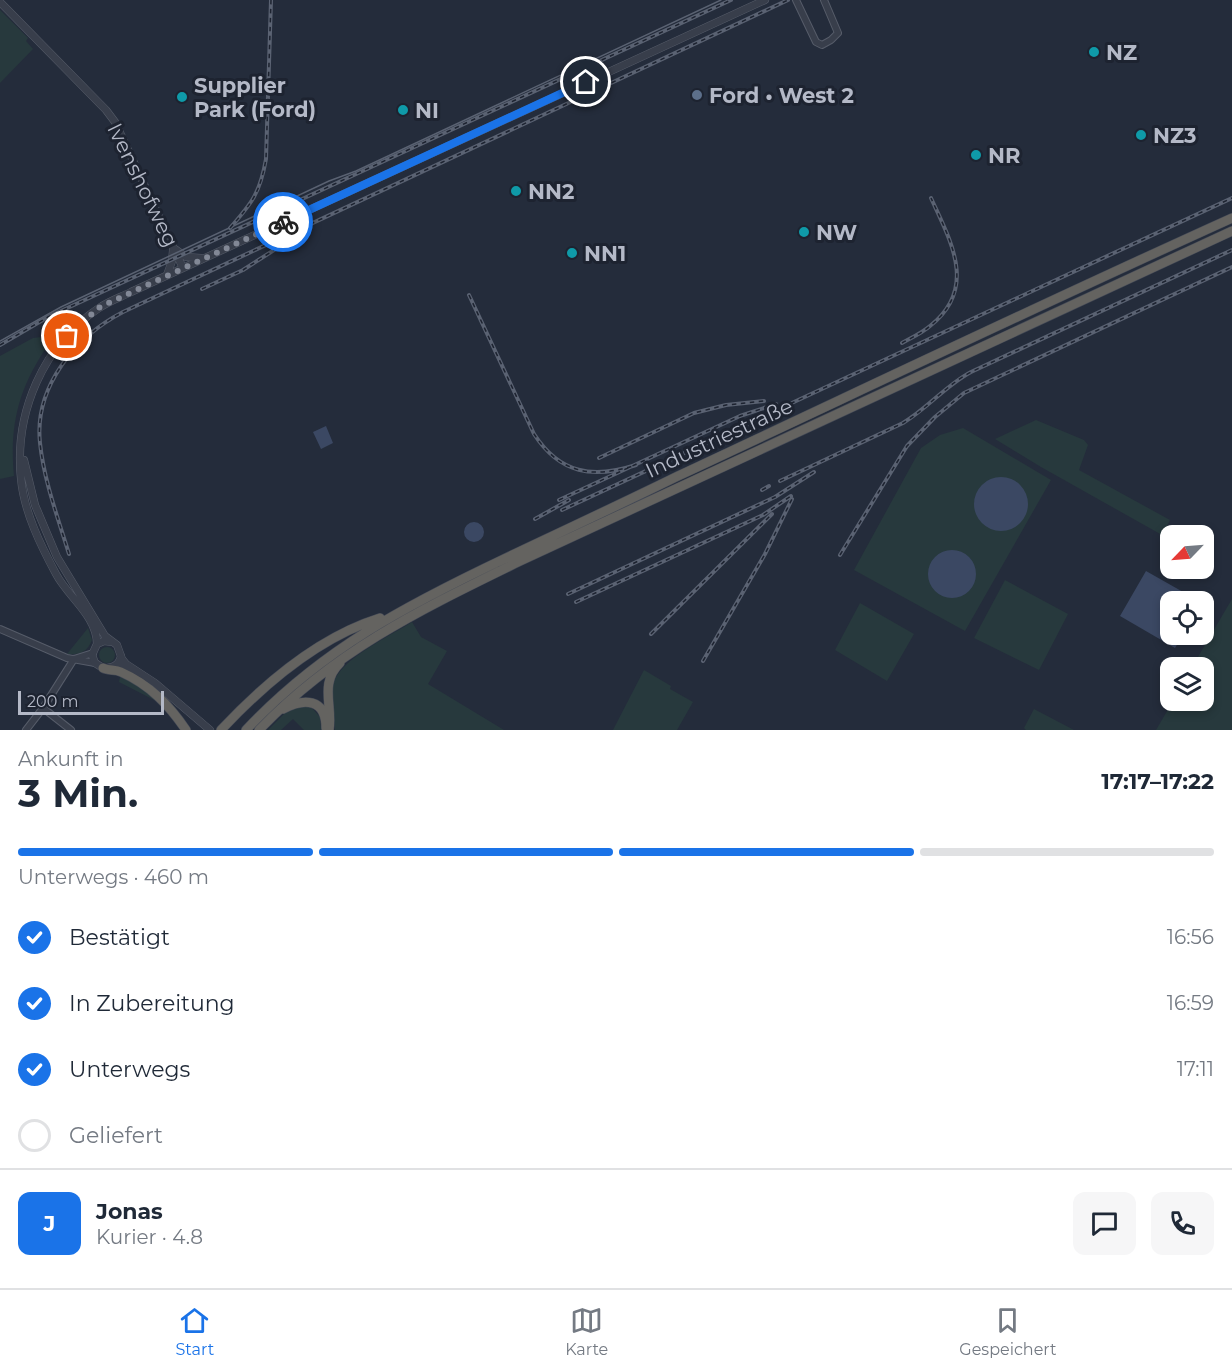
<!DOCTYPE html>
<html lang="de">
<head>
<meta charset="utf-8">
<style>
  body { margin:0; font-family:Montserrat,sans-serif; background:#f6f6f7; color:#1f2937; height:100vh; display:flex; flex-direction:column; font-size:22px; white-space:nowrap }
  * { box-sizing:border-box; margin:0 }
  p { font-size:20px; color:#747a83 }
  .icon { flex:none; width:33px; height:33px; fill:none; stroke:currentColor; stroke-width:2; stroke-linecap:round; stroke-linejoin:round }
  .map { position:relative; height:730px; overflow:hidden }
  .side { display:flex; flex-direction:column; background:#fff; flex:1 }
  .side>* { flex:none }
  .needle { width:39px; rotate:245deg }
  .buttons { position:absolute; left:1160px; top:525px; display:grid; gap:12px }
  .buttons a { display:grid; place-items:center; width:54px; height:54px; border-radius:12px; background:#fff; box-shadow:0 3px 9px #0003; font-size:30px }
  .scale { position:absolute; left:18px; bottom:15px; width:146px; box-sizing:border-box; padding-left:6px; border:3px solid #b4b9c7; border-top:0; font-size:16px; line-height:21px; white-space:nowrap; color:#b4b9c7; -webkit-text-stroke:4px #1d2330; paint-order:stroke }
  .pin { position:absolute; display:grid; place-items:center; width:51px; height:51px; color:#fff; margin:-26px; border:3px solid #fff; border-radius:50%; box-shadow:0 2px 6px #0007 }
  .courier { position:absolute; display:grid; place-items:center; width:60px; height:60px; margin:-30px; border:4px solid #1a73e8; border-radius:50%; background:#fff; color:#222; box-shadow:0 2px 8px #0007 }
  .headline em { font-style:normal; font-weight:700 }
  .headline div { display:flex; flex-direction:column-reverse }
  .headline { display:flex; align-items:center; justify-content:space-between; height:102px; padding:0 18px }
  h1 { font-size:39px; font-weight:700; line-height:45px }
  .bar { display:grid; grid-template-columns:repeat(4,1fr); gap:9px 6px; align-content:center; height:72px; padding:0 18px }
  .bar i { height:8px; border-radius:4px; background:#e0e1e3 }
  .bar .on { background:#1a73e8 }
  .bar p { grid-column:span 4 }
  .line { display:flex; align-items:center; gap:15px; padding:0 18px; border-top:2px solid #e0e1e3 }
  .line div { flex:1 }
  .round { display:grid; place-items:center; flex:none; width:63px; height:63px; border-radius:12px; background:#f6f6f7 }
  ol { padding:0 18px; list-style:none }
  li { display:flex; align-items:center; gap:18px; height:66px }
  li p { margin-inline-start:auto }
  li .icon { padding:6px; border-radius:50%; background:#1a73e8; color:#fff; stroke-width:4 }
  li:last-child { color:#747a83 }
  li i { width:33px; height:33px; border:3px solid #e0e1e3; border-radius:50% }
  .tab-bar { display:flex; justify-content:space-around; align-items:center; height:84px; border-top:2px solid #e0e1e3; background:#fff; font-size:16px; color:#747a83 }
  .tab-bar a { display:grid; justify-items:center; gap:3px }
  .tab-bar .on { color:#1a73e8 }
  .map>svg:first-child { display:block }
  .green { fill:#27393d }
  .water { fill:#3b4863 }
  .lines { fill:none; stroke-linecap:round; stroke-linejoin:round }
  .minor-casing { stroke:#565c69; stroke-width:8 }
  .tertiary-casing { stroke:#565c69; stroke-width:8 }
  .trunk-casing { stroke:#434956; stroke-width:10 }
  .minor { stroke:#383e4b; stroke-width:6 }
  .tertiary { stroke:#383e4b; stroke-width:7 }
  .trunk { stroke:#646360; stroke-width:9 }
  .tram { stroke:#5a6272; stroke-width:1.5 }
  .rail-casing { stroke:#5a6272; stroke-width:4 }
  .rail { stroke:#1d2330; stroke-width:1.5; stroke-dasharray:4.5; stroke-linecap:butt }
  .done { stroke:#828896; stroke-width:6; stroke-dasharray:0 10.8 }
  .route { stroke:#1a73e8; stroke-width:8 }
  .culture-dot { fill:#0f9aa8; stroke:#1d2330; stroke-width:2 }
  .service-dot { fill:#5c6f8a; stroke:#1d2330; stroke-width:2 }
  .labels { text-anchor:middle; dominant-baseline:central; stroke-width:6; stroke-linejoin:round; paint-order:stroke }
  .poi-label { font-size:21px; font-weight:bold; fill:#b4b9c7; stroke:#1d2330; text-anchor:start }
  .street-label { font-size:21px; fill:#b4b9c7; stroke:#1d2330 }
</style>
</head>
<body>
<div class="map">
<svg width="1232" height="730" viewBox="0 0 1232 730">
  <rect width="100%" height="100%" fill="#242c3b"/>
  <!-- green -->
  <path class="green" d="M0,10L28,38L26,41L33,49L0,83Z
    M41,337L49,344C19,386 9,425 14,476L0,479V356L33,338Z
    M1036,420L1084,440L1088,445L1079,470L1170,520L1162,535L1041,467L995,439Z
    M963,428L1051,480L965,631L854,570L921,448L940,435Z
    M1005,580L1068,614L1039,670L974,638Z
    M1232,599V730H1156L1173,701L1203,700V668L1192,667Z
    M860,603L914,634L887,681L835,650Z
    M412,622L421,637L447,651L428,684L504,730H335C334,718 330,695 333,684C340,659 390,636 412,622Z
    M88,628L92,640C87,653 78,655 67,654Z
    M99 655a8 8 0 1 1 16 0a8 8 0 1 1-16 0Z
    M644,670L671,686L670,689L693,702L677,730H613Z
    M120,677L138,684L162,704L119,682Z
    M297,705L311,707L320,717L321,730H304L293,719L281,730H268L284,714Z
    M1034,709L1074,730H1026L1024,728Z"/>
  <!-- water -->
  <path class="water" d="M326,426L333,443L321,449L313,432Z
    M974 504a27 27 0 1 1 54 0a27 27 0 1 1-54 0Z
    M464 532a10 10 0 1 1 20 0a10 10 0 1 1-20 0Z
    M928 574a24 24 0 1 1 48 0a24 24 0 1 1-48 0Z
    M1146,571L1199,601L1170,602V634L1183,635L1175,648L1120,616Z"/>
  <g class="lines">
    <defs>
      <path id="minor" d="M796,0L816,42L822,45L831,40L838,33L824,0
        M0,629L67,658L95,663
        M74,659L93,653
        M43,708L71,730
        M26,730L43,708L74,659"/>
      <path id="tertiary" d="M0,2L106,110L115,122L183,268
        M175,249L186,257L201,258
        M167,275L172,261L173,250
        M24,460L35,505L57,557L105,636L117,645L122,659L126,664L155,683L210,730
        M112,642L104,641L97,644L92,655L95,663L103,668C112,668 119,666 121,656
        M97,644C97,616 68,597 56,574C41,546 24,512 21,479C14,413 43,345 99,308C109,301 121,297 131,292L765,0
        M116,665L136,675"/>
      <path id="trunk" d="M103,668C109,671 115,669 121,672C150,685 169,705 186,730
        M283,709C304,698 326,698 326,728
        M221,730C264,684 319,637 380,618
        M246,730C322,649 407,605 506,558C563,531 621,504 678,476C862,390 1046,302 1232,218
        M259,730C336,650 420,610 518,562L1232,231
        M329,730C333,706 319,683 340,663"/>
    </defs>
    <!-- minor casing -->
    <use href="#minor" class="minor-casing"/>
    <!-- tertiary casing -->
    <use href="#tertiary" class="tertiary-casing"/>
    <!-- trunk casing -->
    <use href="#trunk" class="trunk-casing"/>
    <!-- minor -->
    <use href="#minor" class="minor"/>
    <!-- tertiary -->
    <use href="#tertiary" class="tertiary"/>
    <!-- trunk -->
    <use href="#trunk" class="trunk"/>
    <!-- tram -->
    <path class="tram" d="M0,341L61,307L329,181L356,171L721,0"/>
    <defs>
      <path id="rail" d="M230,228C252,203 260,193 266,159L271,0
        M202,289L243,270L285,243
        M469,295L534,434C560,474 593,479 636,465
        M902,343C911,338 922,333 930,326C978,288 951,242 931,198
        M0,345L48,317L731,0
        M599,458L694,413L726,405L764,401
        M780,481L903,423C928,408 945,386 971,372L1232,250
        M762,490L769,486
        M559,500L740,416L776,404
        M562,510L1232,198
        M535,519L569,500
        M69,554C58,518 44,481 40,443C34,387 75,337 123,312L788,0
        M840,555L907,446L935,417L964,393L1232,267
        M568,594L775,497L814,472
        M576,602L763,515L791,496
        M651,634L772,514
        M703,661L765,554L792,499"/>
    </defs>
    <!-- rail casing -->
    <use href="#rail" class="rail-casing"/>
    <!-- rail -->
    <use href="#rail" class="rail"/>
  </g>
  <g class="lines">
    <!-- done -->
    <path class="done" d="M67,336L100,307L283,222"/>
    <!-- route -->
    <path class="route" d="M283,222L586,82"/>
  </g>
  <!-- markers -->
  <g class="culture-dot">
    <circle cx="1094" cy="52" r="6"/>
    <circle cx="182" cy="97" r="6"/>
    <circle cx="403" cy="110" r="6"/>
    <circle cx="1141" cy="135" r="6"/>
    <circle cx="976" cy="155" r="6"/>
    <circle cx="516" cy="191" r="6"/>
    <circle cx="804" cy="232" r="6"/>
    <circle cx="572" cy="253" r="6"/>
  </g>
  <circle class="service-dot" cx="697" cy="95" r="6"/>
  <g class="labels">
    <!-- poi labels -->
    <g class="poi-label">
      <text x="1106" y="52">NZ</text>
      <text x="194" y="85">Supplier<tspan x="194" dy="24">Park (Ford)</tspan></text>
      <text x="709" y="95">Ford • West 2</text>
      <text x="415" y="110">NI</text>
      <text x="1153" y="135">NZ3</text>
      <text x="988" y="155">NR</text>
      <text x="528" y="191">NN2</text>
      <text x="816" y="232">NW</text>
      <text x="584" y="253">NN1</text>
    </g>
    <!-- street labels -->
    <g class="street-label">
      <text transform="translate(143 185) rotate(64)">Ivenshofweg</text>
      <text transform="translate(719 438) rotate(-25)">Industriestraße</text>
    </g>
  </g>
</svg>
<div class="buttons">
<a><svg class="needle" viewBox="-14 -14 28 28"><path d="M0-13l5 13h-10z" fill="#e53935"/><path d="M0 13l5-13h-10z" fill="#747a83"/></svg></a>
<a><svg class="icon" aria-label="locate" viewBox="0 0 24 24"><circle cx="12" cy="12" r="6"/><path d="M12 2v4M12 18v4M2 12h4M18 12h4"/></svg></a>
<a><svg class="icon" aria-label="layers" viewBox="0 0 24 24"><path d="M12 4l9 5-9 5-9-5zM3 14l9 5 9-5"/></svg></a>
</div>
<div class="scale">200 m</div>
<div class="pin" style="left:67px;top:336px;background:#ea580c"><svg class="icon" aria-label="bag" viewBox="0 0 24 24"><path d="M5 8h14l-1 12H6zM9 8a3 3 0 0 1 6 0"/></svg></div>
<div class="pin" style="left:586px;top:82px;background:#1f2937"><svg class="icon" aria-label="home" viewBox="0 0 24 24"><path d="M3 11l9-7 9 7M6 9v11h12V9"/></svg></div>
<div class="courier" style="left:283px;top:222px"><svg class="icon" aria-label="bike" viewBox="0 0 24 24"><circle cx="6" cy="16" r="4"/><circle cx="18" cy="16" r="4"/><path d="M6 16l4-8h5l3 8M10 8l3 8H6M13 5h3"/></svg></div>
</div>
<section class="side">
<div class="headline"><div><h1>3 Min.</h1><p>Ankunft in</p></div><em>17:17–17:22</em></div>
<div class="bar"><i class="on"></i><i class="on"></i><i class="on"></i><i></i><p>Unterwegs · 460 m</p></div>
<ol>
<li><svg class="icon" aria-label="check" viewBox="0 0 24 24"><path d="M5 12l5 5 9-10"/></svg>Bestätigt<p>16:56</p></li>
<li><svg class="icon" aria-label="check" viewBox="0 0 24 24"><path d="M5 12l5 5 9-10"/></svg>In Zubereitung<p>16:59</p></li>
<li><svg class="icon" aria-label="check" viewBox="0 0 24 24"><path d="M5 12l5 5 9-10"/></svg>Unterwegs<p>17:11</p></li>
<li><i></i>Geliefert</li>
</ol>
<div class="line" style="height:108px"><b class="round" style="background:#1a73e8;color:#fff">J</b><div><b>Jonas</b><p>Kurier · 4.8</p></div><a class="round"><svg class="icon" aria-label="chat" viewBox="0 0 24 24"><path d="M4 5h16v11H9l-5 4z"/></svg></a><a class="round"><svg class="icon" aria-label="phone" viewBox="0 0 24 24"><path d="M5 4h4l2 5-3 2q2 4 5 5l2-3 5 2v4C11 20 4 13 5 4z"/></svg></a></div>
</section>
<nav class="tab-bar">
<a class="on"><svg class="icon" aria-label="home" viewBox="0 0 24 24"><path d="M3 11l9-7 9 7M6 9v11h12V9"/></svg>Start</a>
<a><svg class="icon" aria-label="map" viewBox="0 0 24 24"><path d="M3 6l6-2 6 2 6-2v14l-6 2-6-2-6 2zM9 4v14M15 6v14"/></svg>Karte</a>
<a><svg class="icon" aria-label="saved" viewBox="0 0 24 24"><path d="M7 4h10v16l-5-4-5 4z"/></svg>Gespeichert</a>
</nav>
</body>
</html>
